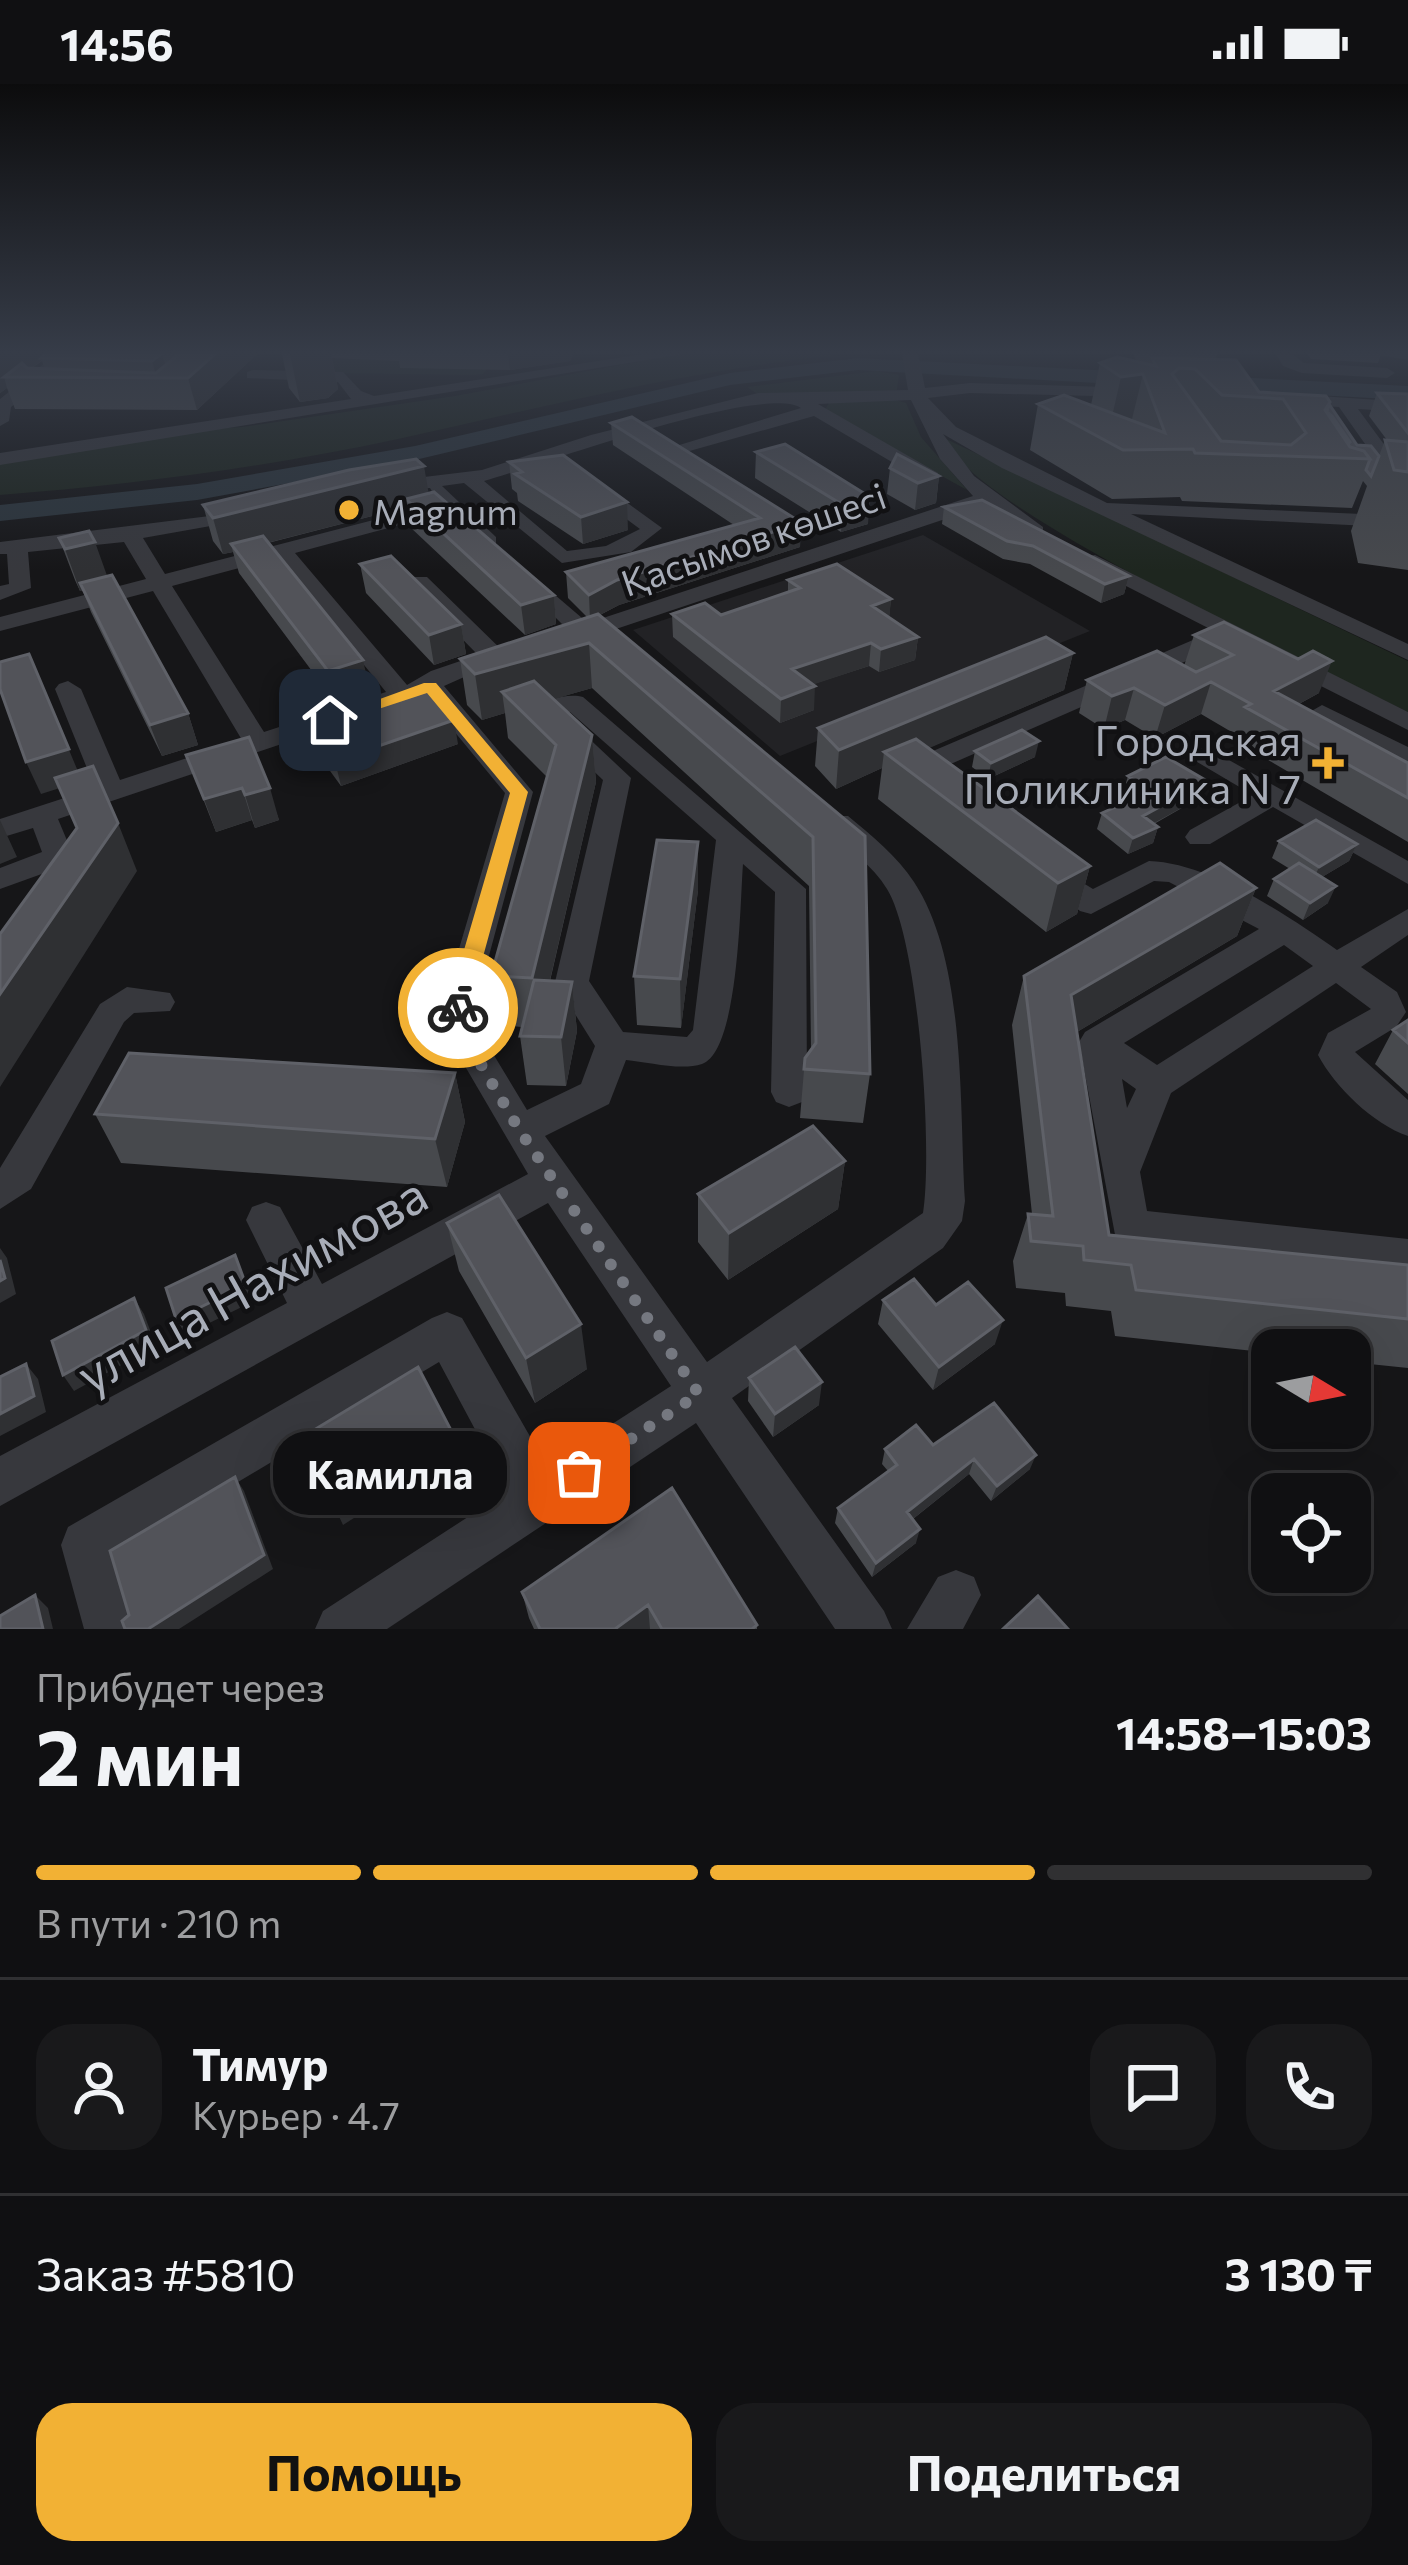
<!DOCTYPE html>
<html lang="ru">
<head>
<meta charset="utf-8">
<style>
  body { margin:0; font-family:Commissioner,sans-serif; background:#19191b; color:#f1f3f6; height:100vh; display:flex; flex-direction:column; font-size:45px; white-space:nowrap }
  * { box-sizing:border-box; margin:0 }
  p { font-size:39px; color:#9c9d9f }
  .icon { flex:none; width:66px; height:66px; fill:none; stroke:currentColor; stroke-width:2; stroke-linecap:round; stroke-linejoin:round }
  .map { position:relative; height:1545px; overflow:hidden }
  .panel { display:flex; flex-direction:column; background:#101012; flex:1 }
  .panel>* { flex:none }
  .needle { width:78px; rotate:100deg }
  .fabs { position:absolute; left:1251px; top:1245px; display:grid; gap:24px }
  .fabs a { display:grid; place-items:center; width:120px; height:120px; border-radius:24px; background:#101012; box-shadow:0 12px 48px #0002,0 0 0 3px #303032; font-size:60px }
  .pin { position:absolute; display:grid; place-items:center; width:102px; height:102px; color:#fff; margin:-51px; border-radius:24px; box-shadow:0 6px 18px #0006 }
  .courier { position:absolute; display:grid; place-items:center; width:120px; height:120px; margin:-60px; border:9px solid #f2b134; border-radius:50%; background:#fff; color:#222; box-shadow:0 3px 15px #0007 }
  .bubble { position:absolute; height:84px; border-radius:36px; background:#101012; box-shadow:0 12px 48px #0002,0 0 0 3px #303032; font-size:39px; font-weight:700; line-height:84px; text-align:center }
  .headline em { font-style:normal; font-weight:700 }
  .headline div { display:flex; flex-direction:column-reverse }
  .headline { display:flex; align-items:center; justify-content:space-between; height:204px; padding:0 36px }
  h1 { font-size:78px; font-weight:700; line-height:90px }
  .bar { display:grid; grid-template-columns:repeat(4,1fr); gap:18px 12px; align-content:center; height:144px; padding:0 36px }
  .bar i { height:15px; border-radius:9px; background:#303032 }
  .bar .selected { background:#f2b134 }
  .bar p { grid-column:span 4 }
  .line { display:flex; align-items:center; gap:30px; padding:0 36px; border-top:3px solid #303032 }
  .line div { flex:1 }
  .round { display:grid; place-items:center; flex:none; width:126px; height:126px; border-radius:36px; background:#19191b }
  .action { display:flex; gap:24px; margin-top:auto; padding:24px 36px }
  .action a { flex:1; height:138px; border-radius:36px; background:#f2b134; color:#111; font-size:48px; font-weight:700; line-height:138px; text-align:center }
  .action a+a { background:#19191b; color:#f1f3f6 }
  .status { display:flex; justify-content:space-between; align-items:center; height:84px; padding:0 60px; background:#101012; direction:ltr }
  .status svg { height:33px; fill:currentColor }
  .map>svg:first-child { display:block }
  .built { fill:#222225 }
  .green { fill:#1e261f }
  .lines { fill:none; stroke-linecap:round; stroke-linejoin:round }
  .river { fill:#2c353c; fill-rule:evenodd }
  .minor { fill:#37383d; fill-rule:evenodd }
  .wall { fill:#47494d; fill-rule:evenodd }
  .shaded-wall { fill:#2f3033 }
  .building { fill:#525359; stroke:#5f6168; stroke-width:3; fill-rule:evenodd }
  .route { fill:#f2b134 }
  .done { stroke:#757880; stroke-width:12; stroke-dasharray:0 21.6 }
  .poi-dot { fill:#f2b134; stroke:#111113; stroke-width:4.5 }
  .labels { text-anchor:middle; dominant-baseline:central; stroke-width:9; stroke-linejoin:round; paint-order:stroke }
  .far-poi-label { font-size:36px; fill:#a8adb8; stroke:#111113; text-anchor:start }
  .far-street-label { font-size:36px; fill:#a8adb8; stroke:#111113 }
  .poi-label { font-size:42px; fill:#a8adb8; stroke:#111113; text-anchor:end }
  .near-street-label { font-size:51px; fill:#a8adb8; stroke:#111113 }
</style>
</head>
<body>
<div class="status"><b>14:56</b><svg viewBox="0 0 49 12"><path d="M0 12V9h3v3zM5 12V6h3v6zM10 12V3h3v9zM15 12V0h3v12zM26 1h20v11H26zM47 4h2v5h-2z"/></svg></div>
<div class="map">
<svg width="1408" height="1545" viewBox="0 0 1408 1545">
  <rect width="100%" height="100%" fill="#161618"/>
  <!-- built -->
  <path class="built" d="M923,451L1090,547L780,672L633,546Z"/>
  <!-- green -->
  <path class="green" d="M679,270H847C694,285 547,322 398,355C267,383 133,401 0,411V372L131,350L242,343L455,312Z
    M338,271L494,270L495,272L483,290L474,291L324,289Z
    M877,287L899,291L897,306L868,311L756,309L747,303Z
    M896,316L906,319L921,353L967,406L824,327L829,319Z
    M944,354L1408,577V628C1323,585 970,425 944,354Z"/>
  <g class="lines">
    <!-- river -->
    <path class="river" d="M858,274L1408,302V316L858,286L730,301L415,376L197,416L0,437V421L197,400L415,362L730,289Z"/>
    <!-- minor -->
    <path class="minor" d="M56,270H74L11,323L9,337L0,342V315Z
      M643,270H684L0,381V369L351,315L338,298L247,294V288L253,286L343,288L361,307L374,312Z
      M902,270H918L925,304L970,299L1140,304V312L1134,313L970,309L928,314L956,343L1107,419L1408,432V444L1131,430L1408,560V576L1002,384L943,350L974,392L1043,443V451H1029L984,422L619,544H603V534L973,412L940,375L911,316L818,320L938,389V397H924L814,332L686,368L706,385L696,391L663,366L801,324C762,299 538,382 484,397L567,467L606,462L640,445L587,406L604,402L662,444L631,468L562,479L464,399L442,402L496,453V461H482L448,428L295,469L407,601L431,587L478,571L411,503V493H427L509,573L444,602L533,708L472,935L527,1026L581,1000L595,962L555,898L603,696L536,632L532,627C542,616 568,609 583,613L806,805L807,1008L802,1018L789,1023L776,1018L771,1008L775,808L743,780C740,818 739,967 702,980C681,987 648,978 626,976L609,1020L545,1052L707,1278L923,1129C933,1067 919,857 887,805C873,782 848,764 828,746L823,739L828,732H848C872,752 897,772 914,798C967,879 959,1023 965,1117L962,1137L943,1164L732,1314L884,1527L892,1545H835L696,1339L387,1545H315L323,1527L508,1407L439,1278L114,1472L136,1545H84L61,1461L68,1443L432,1234L447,1228L462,1234L547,1382L671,1302L548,1119L0,1422V1372L287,1219L246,1136L252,1123L266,1118L280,1123L322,1200L528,1090L438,936L505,709L425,612L58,735L84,797L73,814H51L47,807L53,796L50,787L0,805V784L42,768L33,744L0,754V735L95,704L55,605L59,600L68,597L81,605L120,696L242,656L153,507L0,547V533L146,495L124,458L28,468L31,504L0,516V502L9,500L7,470H0V458L250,427V435L143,454L165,490L439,419L430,404L384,407V399L391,397L482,386L591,351L758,309L908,306ZM277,474L386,608L264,648L172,502ZM570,628L716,756L693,946L687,953L623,948L589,897L631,694L563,630Z
      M1276,270H1292L1304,279L1387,284L1395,289L1387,294L1302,289L1283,282Z
      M1408,270V276L1379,271L1380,270Z
      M1290,310L1408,318V328L1358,325L1408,393V413L1401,411L1339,323L1284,319V311Z
      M1095,471L1408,628V646L1232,557L953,679H933L929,673L933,667L1214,547L1087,482V472Z
      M527,487L589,540V550L554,561L546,559V549L565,543L516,494Z
      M1322,621L1408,663V682L1322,639L1330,648L1317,656L1289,640Z
      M1197,658L1408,777V800L1273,723L1210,760H1190L1185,753L1190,746L1253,711L1187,672L1184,666Z
      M1149,777C1210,779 1287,831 1337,866L1408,825V851L1361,883L1397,908L1406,928L1396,943L1355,968L1408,1016V1052C1373,1040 1335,1003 1318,971L1328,949L1371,925L1336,899L1171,1009L1140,1088L1147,1127L1408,1155V1193L1116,1156L1079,958L1085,948L1259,845L1169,798L1154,797L1091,830L1080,827L1037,790L1052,780L1093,805ZM1284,861L1313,882L1157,981L1124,959ZM1122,995L1136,1005L1127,1024Z
      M127,903L170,909L175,918L170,927L134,929L124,938L31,1105L0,1125V1084L100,920Z
      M956,1486L974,1493L981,1511L963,1545H907L938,1493Z"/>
  </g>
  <!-- wall -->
  <path class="wall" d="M0,270H257L197,326L15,325L7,304L0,309ZM42,277L45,285L32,284Z
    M282,270H573L570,277L510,286L400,284L399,277L332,274L338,305L328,314L300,318L289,304Z
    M1133,270H1217L1216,275L1259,308L1329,320L1357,361L1379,372L1385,356H1387L1369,332L1377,309L1408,310V486L1358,479L1351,447L1367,402L1363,397L1352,424L1182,417L1180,413L1112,415L1030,366L1038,320L1091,321L1100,279L1137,278Z
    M1307,270H1381L1378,279L1311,275Z
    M632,333L800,463L619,521L600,531L865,752L870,990L863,1039L800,1034L805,974L811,966L809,802L592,604L553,615L592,651L596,698L550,897L572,898L577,947L566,1002L527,1001L520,952L522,943L499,941L491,892L547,693L508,654L505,629L482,636L467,621L460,575L588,534L568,514L566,488L734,441L613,361L611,339Z
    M785,360L868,440L841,448L755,394L756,368Z
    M509,378L628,446L583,460L518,417L517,409L512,405Z
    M890,384L939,392L936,419L915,426L887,410Z
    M429,409L554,511L556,540L525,551L410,443L407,423L268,459L370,607L335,618L239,489L233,468L223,470L213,457L203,421Z
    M944,423L1129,492L1124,510L1101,519L1030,480L1003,475L942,440Z
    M59,454L107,492L188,629L198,661L162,672L91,528L83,507H80L75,496Z
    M360,480L461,540L466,570L434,581L366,509Z
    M788,496L891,515L889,533L918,553L915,576L879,588L869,582L813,600L814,626L780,639L673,553L672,530L721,531L788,508Z
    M1194,551L1319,609L1299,620L1408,679V758L1234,656L1235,650L1201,630L1155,654L1125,636L1104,645L1079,629L1087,596L1184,582Z
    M1073,569L1064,606L928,664L1090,782L1077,830L1046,848L878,715L882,684L836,705L815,682L818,644Z
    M311,645L458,660L341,702L317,669Z
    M249,653L279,736L255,744L252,736L216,748L186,671Z
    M975,667L1035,673L988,695L972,683Z
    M1128,692L1201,713L1154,740L1158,743L1153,759L1128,770L1097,745L1102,729L1133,715L1123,709Z
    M1279,757L1357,760L1349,777L1322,793L1328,819L1303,836L1267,812L1274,795L1290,785L1272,774Z
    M1256,804L1237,852L1077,948L1109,1151L1408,1181V1284L1350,1278V1266H1272V1269L1115,1252L1111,1227L1066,1222L1065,1209L1016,1204L1013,1177L1028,1130H1032L1012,941L1024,892Z
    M698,806L681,944L637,941L634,892Z
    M1408,936V1010L1375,980L1393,946Z
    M455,989L465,1038L447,1103L121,1079L95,1030Z
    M845,1077L838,1125L728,1196L698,1158V1110Z
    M447,1139L587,1285L535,1319L459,1187Z
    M883,1216L936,1221L995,1260L933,1306L878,1240Z
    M749,1294L819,1321L773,1353L748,1317Z
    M933,1361L1030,1385L991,1417L969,1390L913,1435L916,1459L872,1493L835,1439L838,1424L888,1387L882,1380L885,1365Z
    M672,1404L757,1541V1545H534L529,1534L522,1508Z"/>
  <!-- shaded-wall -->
  <path class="shaded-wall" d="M0,270H50L41,274L42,276L20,293H4L7,304L0,309Z
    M162,270L169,293L157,294L152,277Z
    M215,270H257L197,326L188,294Z
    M290,270H331L338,305L328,314L300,318Z
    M508,270H573L570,277L510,286Z
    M1143,290L1132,335L1111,337L1121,293Z
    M424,382L430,417L406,415L407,423L236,467L231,460L233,468L223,470L213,434Z
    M939,392L936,419L915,426L918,399Z
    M870,413L868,440L841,448L843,421Z
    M627,418L628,446L583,460L581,433Z
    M802,439L800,463L619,521L590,536L589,511L617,496Z
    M95,458L110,500L80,499L83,507H80L65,465Z
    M1129,492L1124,510L1101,519L1105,500Z
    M554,511L556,540L525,551L521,521Z
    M891,515L889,537L872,522Z
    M461,540L466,570L434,581L429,551Z
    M918,553L915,576L879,588L881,565Z
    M589,559L592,604L520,625L502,608L505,629L482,636L475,590Z
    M871,559L869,582L791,608L792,585Z
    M1073,569L1064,606L897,678L884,668L882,684L836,705L839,666Z
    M29,570L82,697L41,710L26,678Z
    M363,576L370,607L335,618L328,587Z
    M1332,577L1319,609L1269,636L1274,607Z
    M1211,598L1201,630L1155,654L1165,621Z
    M815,602L814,626L780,639L781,615Z
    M1134,604L1125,636L1104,645L1112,612Z
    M188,629L198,661L162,672L150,641Z
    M454,636L458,660L341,702L335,677Z
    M592,651L596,698L539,943L532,894Z
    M1039,657L1035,673L988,695L991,679Z
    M1207,697L1201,713L1138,748L1143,732Z
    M242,704L252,736L216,748L204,715Z
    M270,704L279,736L255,744L245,711Z
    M0,736L17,773L0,780Z
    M118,739L137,787L0,1003V910Z
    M1158,743L1153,759L1128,770L1133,754Z
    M698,758V806L681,944L680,895Z
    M1357,760L1349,777L1312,799L1319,783Z
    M1090,782L1077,830L1046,848L1058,799Z
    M1336,802L1328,819L1303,836L1310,819Z
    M1256,804L1237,852L1057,960L1071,911Z
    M572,898L577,947L566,1002L561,953Z
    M455,989L465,1038L447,1103L435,1055Z
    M845,1077L838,1125L728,1196L729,1149Z
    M0,1164L7,1174L16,1210L0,1219Z
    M235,1171L254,1217L185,1251L176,1235Z
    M134,1214L144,1230L156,1262L74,1307L63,1291Z
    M1003,1236L995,1260L933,1306L939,1283Z
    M581,1240L587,1285L535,1319L526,1274Z
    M26,1280L38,1295L46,1328L0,1352V1330Z
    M822,1298L819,1321L773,1353L775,1330Z
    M454,1352L459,1367L343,1441L336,1426Z
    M1036,1371L1030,1385L991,1417L997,1402Z
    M974,1375L969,1390L904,1442L907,1428Z
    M235,1393L244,1407L273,1485L179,1545H148Z
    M920,1445L916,1459L872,1493L876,1479Z
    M35,1511L48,1524L53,1545H43Z
    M648,1521L650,1545H615Z"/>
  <!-- building -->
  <path class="building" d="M45,270H161L152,277L41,274Z
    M179,270H215L188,294L4,293L22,279L27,284L156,289Z
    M1117,273L1156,282L1152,274L1236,276L1259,308L1326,312L1330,318L1325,326L1350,363L1364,367L1370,375L1195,369L1193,365L1123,366L1038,320L1064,311L1165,349L1143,290L1121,293L1100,279ZM1179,284L1195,285L1222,311L1283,315L1306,349L1291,361L1221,357L1172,290Z
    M1377,309L1408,310V349Z
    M1329,320L1357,361L1371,362L1379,372L1371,392L1366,386L1370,375L1364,367L1350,363L1348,360L1350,358L1332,332L1327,328Z
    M632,333L802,439L617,496L589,511L566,488L760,434L611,339Z
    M1385,356L1408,358V388L1394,386Z
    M785,360L870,413L843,421L756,368Z
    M897,370L939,392L918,399L890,384Z
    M563,371L627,418L581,433L515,390L522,388L509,378Z
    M416,375L424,382L213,434L203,421L349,386Z
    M434,408L554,511L521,521L406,415Z
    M982,416L1129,492L1105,500L1033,462L1007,457L944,423Z
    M89,447L95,458L65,465L59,454Z
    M263,452L363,576L328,587L231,460Z
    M391,472L461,540L429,551L360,480Z
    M837,480L891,515L872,522L918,553L881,565L871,559L792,585L815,602L781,615L672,530L705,519L721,531L800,504L788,496Z
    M112,491L188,629L150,641L80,499Z
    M598,530L865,752L870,990L804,985L805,974L816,959L813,753L589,559L475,590L460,575Z
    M1224,538L1298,575L1313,567L1332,577L1274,607L1408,679V714L1245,623L1251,620L1211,598L1165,621L1134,604L1112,612L1087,596L1157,567L1196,588L1233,571L1194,551Z
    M1046,553L1073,569L839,666L818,644Z
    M29,570L69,665L26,678L0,605V578Z
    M534,597L592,651L532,894L491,892L556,661L502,608Z
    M427,606L454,636L335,677L311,645Z
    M1022,646L1039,657L991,679L975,667Z
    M249,653L270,704L245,711L242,704L204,715L186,671Z
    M916,655L1090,782L1058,799L884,668Z
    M1166,673L1207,697L1143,732L1158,743L1133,754L1102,729L1151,707L1128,692Z
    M93,682L118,739L0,910V850L77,744L55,694Z
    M1316,736L1357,760L1319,783L1279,757Z
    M657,756L698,758L680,895L634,892Z
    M1220,779L1256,804L1071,911L1109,1151L1408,1181V1235L1136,1206L1131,1181L1084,1176L1083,1162L1031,1157L1028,1130L1053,1132L1024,892Z
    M1299,779L1336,802L1310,819L1274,795Z
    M534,896L572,898L561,953L520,952Z
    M1408,936V959L1393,946Z
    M129,969L455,989L435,1055L95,1030Z
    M813,1042L845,1077L729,1149L698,1110Z
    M499,1111L581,1240L526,1274L447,1139Z
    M235,1171L246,1201L176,1235L166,1204Z
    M0,1176L5,1194L0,1197Z
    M914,1195L936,1221L968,1198L1003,1236L939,1283L883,1216Z
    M134,1214L146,1246L63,1291L52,1257Z
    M795,1263L822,1298L775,1330L749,1294Z
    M26,1280L34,1312L0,1330V1293Z
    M418,1283L454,1352L336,1426L304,1352Z
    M994,1319L1036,1371L997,1402L974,1375L907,1428L920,1445L876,1479L838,1424L897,1381L885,1365L916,1341L933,1361Z
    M235,1393L264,1471L148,1545H125L122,1537L129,1531L110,1467Z
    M672,1404L757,1541L752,1545H662L648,1521L615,1545H540L522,1508Z
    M35,1511L43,1545H0V1532Z
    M1038,1512L1068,1545H1003Z"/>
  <!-- sky -->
  <linearGradient id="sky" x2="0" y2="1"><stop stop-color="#0c0c0d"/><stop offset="0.55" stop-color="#363c48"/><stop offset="1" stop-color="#363c48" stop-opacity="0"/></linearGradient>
  <rect width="1408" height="487" fill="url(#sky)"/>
  <!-- route -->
  <path class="route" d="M424,599H436L528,708L469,924L458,932L447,924L510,709L427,609L336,639L322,636Z"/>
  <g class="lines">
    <!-- done -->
    <path class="done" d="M458,924L455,936L520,1047L699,1310L579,1389"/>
  </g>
  <!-- markers -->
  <g class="poi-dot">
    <circle cx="349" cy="426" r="12"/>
    <path d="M1322 661h12v12h12v12h-12v12h-12v-12h-12v-12h12z"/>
  </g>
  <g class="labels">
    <!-- far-poi labels -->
    <g class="far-poi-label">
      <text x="373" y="426">Magnum</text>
    </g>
    <!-- far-street labels -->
    <g class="far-street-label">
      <text transform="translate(753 454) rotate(-19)">Қасымов көшесі</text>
    </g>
    <!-- poi labels -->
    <g class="poi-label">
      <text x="1301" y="655">Городская<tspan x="1301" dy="48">Поликлиника N 7</tspan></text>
    </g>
    <!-- near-street labels -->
    <g class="near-street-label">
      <text transform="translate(251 1199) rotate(-29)">улица Нахимова</text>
    </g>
  </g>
</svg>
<div class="fabs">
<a><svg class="needle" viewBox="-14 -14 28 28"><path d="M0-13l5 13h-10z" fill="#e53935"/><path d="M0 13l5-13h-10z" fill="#9c9d9f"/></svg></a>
<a><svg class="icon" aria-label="locate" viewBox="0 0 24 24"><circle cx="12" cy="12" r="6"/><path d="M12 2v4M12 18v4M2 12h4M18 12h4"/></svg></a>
</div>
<div class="pin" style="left:579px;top:1389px;background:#ea580c"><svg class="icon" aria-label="bag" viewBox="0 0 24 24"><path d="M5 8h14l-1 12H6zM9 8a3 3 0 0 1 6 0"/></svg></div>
<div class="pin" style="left:330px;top:636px;background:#1f2937"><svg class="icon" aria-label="home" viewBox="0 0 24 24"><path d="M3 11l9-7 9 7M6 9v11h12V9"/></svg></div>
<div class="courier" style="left:458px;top:924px"><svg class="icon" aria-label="bike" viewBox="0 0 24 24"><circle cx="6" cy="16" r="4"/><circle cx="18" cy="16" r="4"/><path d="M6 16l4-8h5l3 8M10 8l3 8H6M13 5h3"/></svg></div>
<div class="bubble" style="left:273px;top:1347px;width:234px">Камилла</div>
</div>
<section class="panel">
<div class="headline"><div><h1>2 мин</h1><p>Прибудет через</p></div><em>14:58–15:03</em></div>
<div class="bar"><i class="selected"></i><i class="selected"></i><i class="selected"></i><i></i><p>В пути · 210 m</p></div>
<div class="line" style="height:216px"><a class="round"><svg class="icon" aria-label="person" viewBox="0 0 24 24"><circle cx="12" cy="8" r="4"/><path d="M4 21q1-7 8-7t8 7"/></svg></a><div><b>Тимур</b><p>Курьер · 4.7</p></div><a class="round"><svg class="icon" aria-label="chat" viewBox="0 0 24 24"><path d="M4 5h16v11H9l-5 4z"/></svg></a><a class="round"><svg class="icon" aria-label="phone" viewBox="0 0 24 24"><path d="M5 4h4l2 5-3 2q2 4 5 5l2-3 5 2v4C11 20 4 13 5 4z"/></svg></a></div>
<div class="line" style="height:156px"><div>Заказ #5810</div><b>3 130 ₸</b></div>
<div class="action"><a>Помощь</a><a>Поделиться</a></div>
</section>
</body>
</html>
